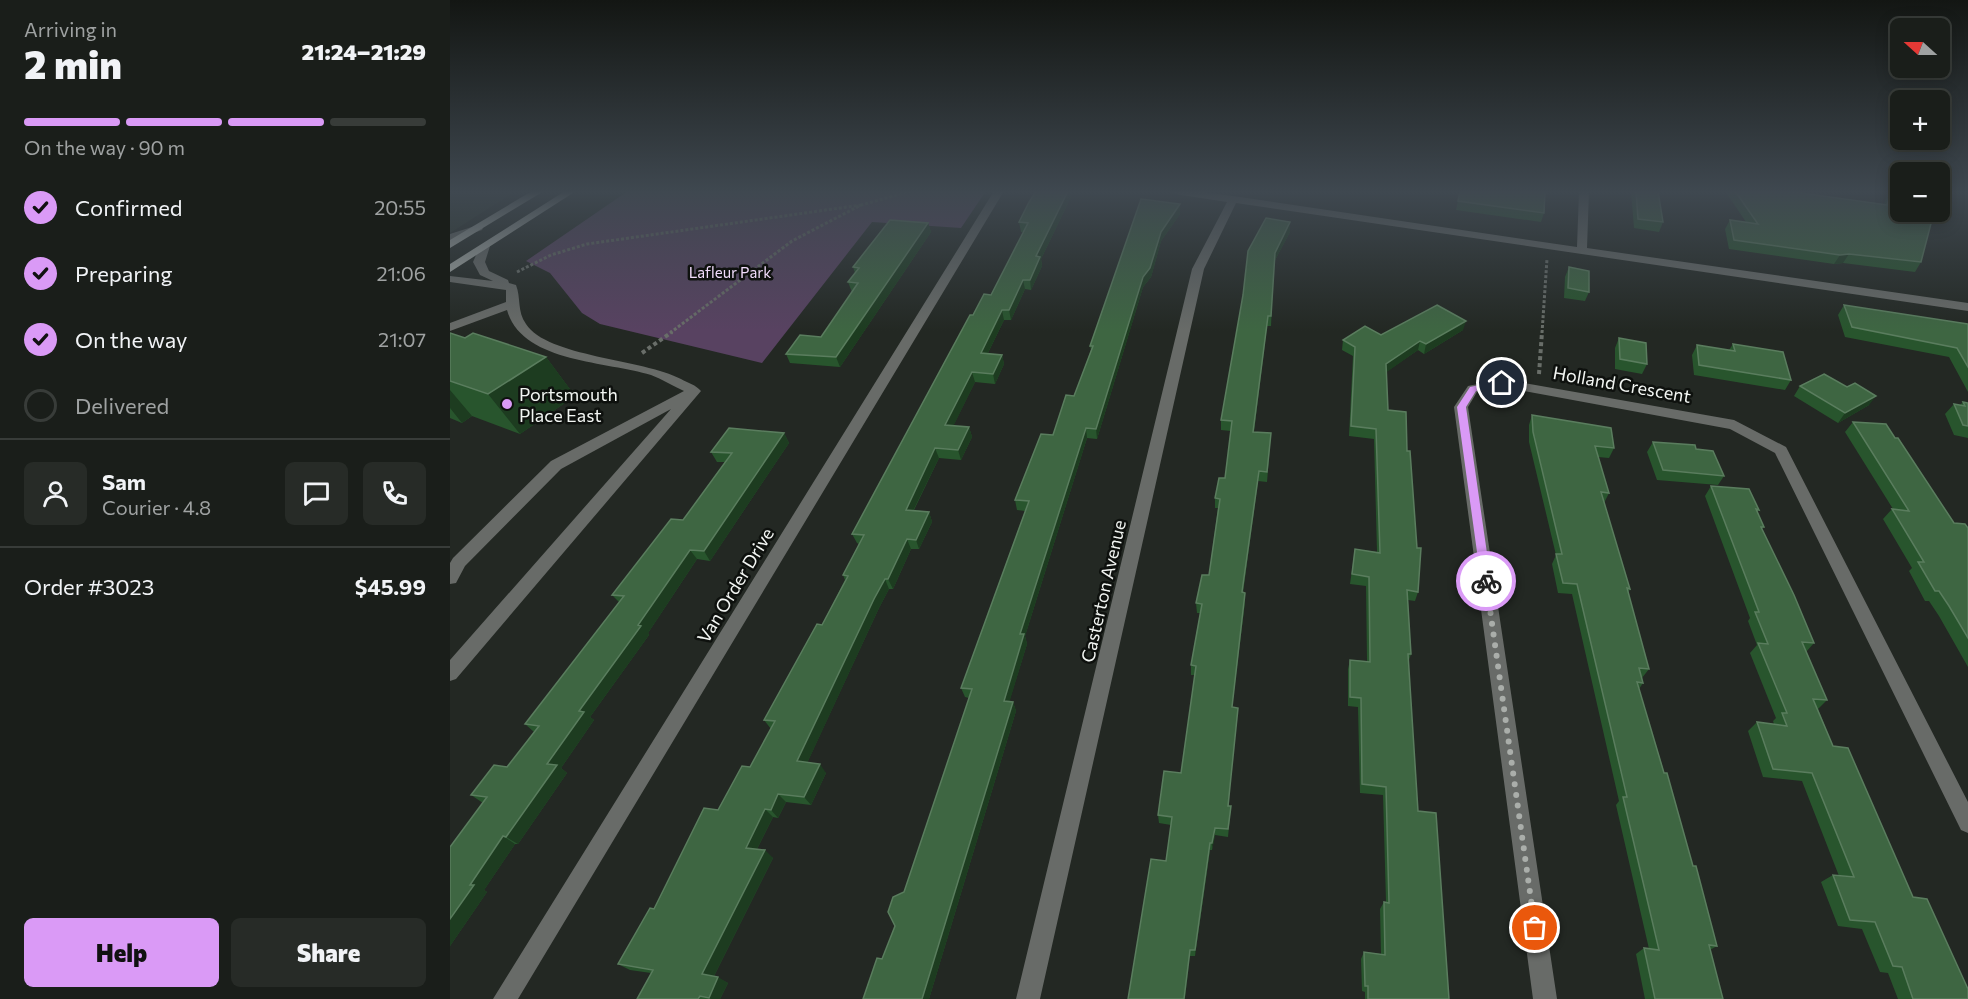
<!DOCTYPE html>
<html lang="en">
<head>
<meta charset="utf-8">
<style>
  body { margin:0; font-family:Commissioner,sans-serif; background:#272b27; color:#f1f3f6; height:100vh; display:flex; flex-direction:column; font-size:22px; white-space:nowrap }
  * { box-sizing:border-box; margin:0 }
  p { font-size:20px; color:#9fa2a2 }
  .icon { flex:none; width:33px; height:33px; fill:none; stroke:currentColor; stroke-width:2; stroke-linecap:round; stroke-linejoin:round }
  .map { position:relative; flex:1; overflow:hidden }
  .side { display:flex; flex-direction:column; background:#1a1e1a; width:450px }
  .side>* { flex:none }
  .needle { width:39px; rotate:291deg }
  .buttons { position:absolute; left:1440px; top:18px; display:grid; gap:12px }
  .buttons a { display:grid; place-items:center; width:60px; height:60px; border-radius:9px; background:#1a1e1a; box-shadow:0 3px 15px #0003,0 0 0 2px #383c39; font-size:30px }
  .pin { position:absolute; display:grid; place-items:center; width:51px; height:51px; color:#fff; margin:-26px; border:3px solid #fff; border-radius:50%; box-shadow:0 2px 6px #0007 }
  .courier { position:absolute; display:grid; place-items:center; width:60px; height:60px; margin:-30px; border:4px solid #da9af6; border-radius:50%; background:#fff; color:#222; box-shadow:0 2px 8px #0007 }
  .headline em { font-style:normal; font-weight:800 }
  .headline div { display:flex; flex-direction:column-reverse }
  .headline { display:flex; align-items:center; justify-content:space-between; height:102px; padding:0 24px }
  h1 { font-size:39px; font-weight:800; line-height:45px }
  .bar { display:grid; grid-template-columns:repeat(4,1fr); gap:9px 6px; align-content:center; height:72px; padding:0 24px }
  .bar i { height:8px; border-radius:4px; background:#383c39 }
  .bar .selected { background:#da9af6 }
  .bar p { grid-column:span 4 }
  .line { display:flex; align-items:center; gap:15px; padding:0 24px; border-top:2px solid #383c39 }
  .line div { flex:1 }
  .round { display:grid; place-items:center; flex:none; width:63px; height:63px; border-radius:9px; background:#272b27 }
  ol { padding:0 24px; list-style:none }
  li { display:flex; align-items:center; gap:18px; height:66px }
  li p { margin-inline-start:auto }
  li .icon { padding:6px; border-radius:50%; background:#da9af6; color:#111; stroke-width:4 }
  li:last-child { color:#9fa2a2 }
  li i { width:33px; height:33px; border:3px solid #383c39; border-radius:50% }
  .button { display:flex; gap:12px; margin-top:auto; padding:12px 24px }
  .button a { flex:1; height:69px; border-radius:9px; background:#da9af6; color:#111; font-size:24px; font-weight:800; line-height:69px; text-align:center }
  .button a+a { background:#272b27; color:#f1f3f6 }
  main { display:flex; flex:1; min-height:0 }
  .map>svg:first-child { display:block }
  .built { fill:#2a342b }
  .green { fill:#584261 }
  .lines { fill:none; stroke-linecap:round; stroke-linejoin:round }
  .path-far1 { stroke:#696e69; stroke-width:3; stroke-dasharray:3 2; stroke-linecap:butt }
  .path { stroke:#696e69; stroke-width:4; stroke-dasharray:4 3; stroke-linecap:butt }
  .minor { fill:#686b68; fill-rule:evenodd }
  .major { fill:#aaafaa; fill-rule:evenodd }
  .wall { fill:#28552d }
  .shaded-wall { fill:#1d3c20 }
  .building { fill:#3e6642; stroke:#5a7d5e; stroke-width:1.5 }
  .route { fill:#da9af6 }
  .done { stroke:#aaaeaa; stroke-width:6; stroke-dasharray:0 10.8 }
  .poi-dot { fill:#da9af6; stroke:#0e110e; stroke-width:2 }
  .labels { text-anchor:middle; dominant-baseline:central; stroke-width:5; stroke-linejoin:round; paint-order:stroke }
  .far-park-label { font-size:15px; fill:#f1dcfb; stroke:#0e110e }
  .street-label { font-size:18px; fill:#f3f6f3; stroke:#0e110e }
  .poi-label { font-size:18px; fill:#f3f6f3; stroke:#0e110e; text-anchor:start }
</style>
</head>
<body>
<main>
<section class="side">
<div class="headline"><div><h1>2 min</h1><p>Arriving in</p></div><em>21:24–21:29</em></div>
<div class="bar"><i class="selected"></i><i class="selected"></i><i class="selected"></i><i></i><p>On the way · 90 m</p></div>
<ol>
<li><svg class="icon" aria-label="check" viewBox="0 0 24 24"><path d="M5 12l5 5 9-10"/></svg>Confirmed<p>20:55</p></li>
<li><svg class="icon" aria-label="check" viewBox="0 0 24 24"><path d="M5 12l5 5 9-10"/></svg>Preparing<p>21:06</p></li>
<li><svg class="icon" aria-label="check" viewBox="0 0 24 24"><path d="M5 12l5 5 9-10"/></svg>On the way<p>21:07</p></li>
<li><i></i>Delivered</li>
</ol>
<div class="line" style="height:108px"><a class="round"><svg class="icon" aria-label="person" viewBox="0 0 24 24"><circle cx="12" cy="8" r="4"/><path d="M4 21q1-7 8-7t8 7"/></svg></a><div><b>Sam</b><p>Courier · 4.8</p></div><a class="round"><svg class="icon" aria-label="chat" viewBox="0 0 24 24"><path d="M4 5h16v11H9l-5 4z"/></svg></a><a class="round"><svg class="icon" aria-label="phone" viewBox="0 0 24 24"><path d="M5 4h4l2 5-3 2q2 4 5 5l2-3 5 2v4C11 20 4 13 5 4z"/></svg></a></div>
<div class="line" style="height:78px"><div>Order #3023</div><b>$45.99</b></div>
<div class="button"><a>Help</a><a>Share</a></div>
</section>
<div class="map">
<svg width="1518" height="999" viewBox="0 0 1518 999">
  <rect width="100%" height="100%" fill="#232823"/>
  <!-- built -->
  <path class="built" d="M0,191H66L0,233Z"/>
  <!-- green -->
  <path class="green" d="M178,191H536L511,228L422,222L312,363L150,324L132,313L100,273L76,261Z"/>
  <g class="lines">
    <!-- path-far1 -->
    <path class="path-far1" d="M67,272L101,255L137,244L411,205
      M220,333L342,241L411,205L461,191
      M1092,333L1097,259"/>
    <!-- path -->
    <path class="path" d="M192,353L222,332
      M1089,374L1092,332"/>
    <!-- minor -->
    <path class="minor" d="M544,191H554L68,999H43Z
      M720,191H744L783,196L1127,247L1129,191H1139L1137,248L1518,303V311L786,203L754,269L590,999H566L742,269L777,202L725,194Z
      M28,225L33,228L32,230L0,241V234Z
      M35,243L40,246L35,262L39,271L58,280L59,283L66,285C71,297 67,312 76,324C97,357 193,359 231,379C238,383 246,385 251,391L6,679L0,681V660L221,409L111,469L15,566L6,583L0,584V563L3,558L101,461L234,391C223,386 212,379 201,375C157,361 72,363 57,310L0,331V323L56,302V290L0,282V276L43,281L30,275L23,262L30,246Z
      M1052,379L1284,420L1336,447L1518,802V833L1511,830L1325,453L1280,429L1052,387L1027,392L1018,407L1107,999H1083L1004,407L1018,386Z"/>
    <!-- major -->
    <path class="major" d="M82,191H94L0,248V240Z
      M115,191H126L0,272V264Z"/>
  </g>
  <!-- wall -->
  <path class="wall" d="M586,191H620L621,197L591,259L592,266L581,290L575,289L561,320H554L538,353L552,355L554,364L545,384L525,382L503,426L519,427L522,437L511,460L489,458L464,510L479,512L482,522L469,549H461L443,589H439L429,608L357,763L376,773L361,805L336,802L328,818L323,817L307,849L323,858L264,976L278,983L270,999H187L201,973L180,970L168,964L268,810L300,767L321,729L314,720L372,625L395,580L393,575L409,544L407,543L402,534L523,315L541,295L574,232H571L569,222Z
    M1010,191L1094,213L1091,222L1006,210Z
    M1181,191H1208L1213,222L1209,232L1184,228Z
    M1275,191H1337L1434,204L1438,191H1450L1471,262L1465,272L1393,263L1384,264L1279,249L1275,229L1280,220L1296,222Z
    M691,199L730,214L711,241L701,277L693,287L647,439L637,438L575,636L577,644L559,702H563L566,711L479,999H413L432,959L445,926L454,892L519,698L515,697L511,688L575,511L567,510L565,500L624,396L641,350L640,346Z
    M816,218L840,222V232L824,262L821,326H817L804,432L821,433L817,482L808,481L793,593H795V602L782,707L779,806H781L778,837L765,835L762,850H760L745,956H740L716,861L721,825L709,823L708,815L731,773L745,675H741V665L750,613H747L746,603L759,575L768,508H765V498L775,478L781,431L771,430V420Z
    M478,223L481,232L390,367L340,363L336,354L371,337L402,292L398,282L405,273L403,267Z
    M1119,267L1139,292L1135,301L1114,298L1115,277Z
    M1394,305L1518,324V392L1499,357L1395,337L1388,315Z
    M1013,330L974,354L968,350L936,372L938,410L957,451L968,592L965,601L958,600L961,654L958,663L968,811L999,999H915V992L912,991L911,959L914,952L931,954L930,909L934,902H936L933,795L910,793L908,707L898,706V669L900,660L917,661L916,586L900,584L905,549L927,552L924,439L899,436L903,356L892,350L893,340L931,335Z
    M0,333L15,338L96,357L125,396L70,434L22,416L12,423L0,418Z
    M1169,338L1197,364L1192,374L1165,369V348Z
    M1283,344L1341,380L1335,390L1244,375L1242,355L1247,345L1279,350Z
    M1350,386L1419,405L1388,423L1344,396Z
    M1513,402L1518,403V438L1504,435L1495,414L1504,404L1510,405Z
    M1082,415L1164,448L1159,458L1148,457L1159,493L1154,503L1180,589L1178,593L1199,669L1192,678L1193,683L1189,689L1267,946L1260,950L1273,999H1195L1186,954L1194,948L1199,949L1166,805L1169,801L1122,594L1108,593L1102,564L1106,555L1079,442V425Z
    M1403,422L1504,523L1518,528V667L1489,616L1479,601H1475L1459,571L1462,568L1433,519L1442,509H1443L1395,432Z
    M334,433L339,443L260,561L247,559L198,633L199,635L140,717L144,720L111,768L117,773L68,844H65L34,890L37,892L0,946L1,847L33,803L21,795L57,767L84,732L75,724L169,602L162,595L233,520L275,462H267L261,452Z
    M1203,442L1246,449L1274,476L1268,485L1207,480L1197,452Z
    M1261,486L1309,510L1307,513L1314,527L1312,529L1364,643L1356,652L1377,700L1368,709L1383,746L1463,897L1518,999H1448L1438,973L1430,972L1412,929L1388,926L1371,882L1383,875L1389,876L1352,781L1313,777L1298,731L1307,722L1324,724L1323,721L1326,718L1300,653L1307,645L1298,621L1300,618L1255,496Z"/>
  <!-- shaded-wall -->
  <path class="shaded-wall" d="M618,191H620L621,197L591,259L592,266L581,290L580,280L586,256Z
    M730,204V214L711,241L701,277L693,287L647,439L646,429L693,277L711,232Z
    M840,222V232L824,262L825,253Z
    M478,223L481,232L390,367L386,357Z
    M1399,254L1393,263L1384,264L1390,255Z
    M573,280L575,289L561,320L559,310Z
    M552,310L554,320L533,363L531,353Z
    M818,316L817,326L802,442L803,432Z
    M1016,321L1013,330L974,354L976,344Z
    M970,341L968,350L934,374L936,364Z
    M552,355L554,364L545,384L543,374Z
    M96,357L125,396L70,434L38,394Z
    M522,372L525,382L499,435L495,425Z
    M0,390L22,416L12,423L0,408Z
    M1426,396L1419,405L1388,423L1395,413Z
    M519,427L522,437L511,460L508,450Z
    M636,428L637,438L575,636L577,644L557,710L554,701L570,634Z
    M334,433L339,443L260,561L254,551Z
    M485,448L489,458L459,519L456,510Z
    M809,471L808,481L791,602L792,592Z
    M479,512L482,522L469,549L466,540Z
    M457,539L461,549L443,589L438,579Z
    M240,550L247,559L198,633L199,635L140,717L144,720L111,768L117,773L68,844L56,837L97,764L129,711Z
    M435,579L439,589L429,608L354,770L347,761L424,599Z
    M795,593V602L781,716L782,707Z
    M563,702L566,711L479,999H472Z
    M370,764L376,773L361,805L354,797Z
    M328,794L336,802L328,818L321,810Z
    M315,809L323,817L304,855L296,848Z
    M765,828V835L762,850V843Z
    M53,836L65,844L34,890L37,892L0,946V919L20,885Z
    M760,843V850L745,956V950Z
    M315,850L323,858L262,980L252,974Z
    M740,950V956L735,999H734Z
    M268,977L278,983L270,999H261L259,998Z"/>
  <!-- building -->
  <path class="building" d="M586,191H618L586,256L590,257L580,280H573L559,310H552L531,353L552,355L543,374L522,372L495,425L519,427L508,450L485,448L456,510L479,512L466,540L457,539L438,579H435L424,599L347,761L370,764L354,797L328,794L321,810L315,809L296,848L315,850L252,974L268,977L259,998L250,996L248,999H187L203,970L168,964L200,908L204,909L254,808L268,810L292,766L300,767L325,721L314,720L367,624L372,625L398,576L393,575L414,535L402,534L520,315H523L534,294L541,295L578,223L569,222L579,202Z
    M1010,191H1095L1094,213L1008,201Z
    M1186,191H1208L1213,222L1188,219Z
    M1285,191H1337L1437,205L1441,191H1450V212H1484L1471,262L1399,254L1390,255L1284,240L1280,220L1308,224Z
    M691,199L730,204L711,232L700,268L693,277L646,429L636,428L570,634H574L554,701L563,702L472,999H413L427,958L432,959L445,926L438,912L443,897L454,892L522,689L511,688L579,501L565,500L591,434L603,435L616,395L624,396L643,346H640Z
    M816,218L840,222L825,253L821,316H818L803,432L821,433L817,472L809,471L792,592L795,593L782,707L788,708L778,806H781L778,829L765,828L762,843H760L745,950H740L734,999H678L701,859L716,861L722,817L708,815L714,771L731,773L746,666L741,665L752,604L746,603L752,575H759L770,499L765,498L769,478H775L782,421L771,420L793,295L798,251Z
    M440,220L478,223L386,357L336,354L350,335L371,337L408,283L398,282L409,268L403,267Z
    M1119,267L1139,271V292L1118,288Z
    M987,305L1016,321L976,344L970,341L936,364L938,410L956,412L957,451H960L967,548H971L968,592L957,590L961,654H958L968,811L986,813L999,999H918V986H915L914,952L935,955L934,902L939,903L936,787L912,784L911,698L900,697V660L920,662L919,577L902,574L905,549L930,553L926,429L901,426L905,347L893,340L915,326L931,335Z
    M1394,305L1518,324V367L1507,348L1402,327Z
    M0,333L15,338L23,333L96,357L38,394L0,381Z
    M1169,338L1196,343L1197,364L1170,359Z
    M1283,344L1333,352L1341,380L1249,365L1247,345L1285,351Z
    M1374,374L1397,387L1405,383L1426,396L1395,413L1350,386Z
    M1513,402L1518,403V426L1513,425L1504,404L1515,406Z
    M1082,415L1161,428L1164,448L1145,446L1159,493L1151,492L1180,589L1177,588L1199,669L1189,668L1193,683L1187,682L1214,773H1217L1243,866H1246L1267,946L1259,945L1273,999H1205L1194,948L1209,950L1173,797H1177L1127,584L1113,583L1106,554H1112L1083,432Z
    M1403,422L1436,424L1445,438H1448L1504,523L1515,524L1518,528V638L1499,606L1489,591H1485L1468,562H1474L1442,509L1459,511Z
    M279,428L334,433L254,551L240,550L188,625L191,626L129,711L134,712L97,764L107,765L56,837L53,836L20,885H24L0,919V847L37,797L21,795L44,765L57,767L89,726L75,724L174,596L162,595L221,519L233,520L282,453L261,452Z
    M1203,442L1245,445L1246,449L1263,451L1274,476L1213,470Z
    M1261,486L1299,489L1309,510L1306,509L1314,527H1311L1344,595L1364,643L1352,642L1377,700L1363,699L1383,746L1398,748L1463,897L1477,899L1518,989V999H1463L1452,967L1443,966L1425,922L1400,920L1383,875L1404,877L1362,773L1323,769L1307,722L1337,726L1332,713H1337L1308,643L1318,644L1305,612H1309Z"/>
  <!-- sky -->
  <linearGradient id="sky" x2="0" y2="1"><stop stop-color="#131613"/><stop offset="0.58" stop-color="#3f4850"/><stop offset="1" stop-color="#3f4850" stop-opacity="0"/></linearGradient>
  <rect width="1518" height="331" fill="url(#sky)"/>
  <!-- route -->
  <path class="route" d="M1052,380L1055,381V385L1026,391L1016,407L1041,581L1036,586L1031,581L1007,407L1020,387Z"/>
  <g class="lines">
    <!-- done -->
    <path class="done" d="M1036,581L1085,928"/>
  </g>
  <!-- markers -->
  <circle class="poi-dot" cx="57" cy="404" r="6"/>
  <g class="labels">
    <!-- far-park labels -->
    <g class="far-park-label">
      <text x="280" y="272">Lafleur Park</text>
    </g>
    <!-- street labels -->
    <g class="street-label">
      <text transform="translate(1172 384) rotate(10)">Holland Crescent</text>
      <text transform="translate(285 585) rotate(-59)">Van Order Drive</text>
      <text transform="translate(653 591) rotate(-77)">Casterton Avenue</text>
    </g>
    <!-- poi labels -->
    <g class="poi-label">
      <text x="69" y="394">Portsmouth<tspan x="69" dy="21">Place East</tspan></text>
    </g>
  </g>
</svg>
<div class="buttons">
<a><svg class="needle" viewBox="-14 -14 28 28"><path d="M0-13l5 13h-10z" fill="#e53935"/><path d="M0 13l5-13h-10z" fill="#9fa2a2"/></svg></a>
<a>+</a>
<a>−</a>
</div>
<div class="pin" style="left:1085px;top:928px;background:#ea580c"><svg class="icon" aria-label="bag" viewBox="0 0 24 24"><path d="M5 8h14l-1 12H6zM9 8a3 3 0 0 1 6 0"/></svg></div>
<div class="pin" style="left:1052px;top:383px;background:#1f2937"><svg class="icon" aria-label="home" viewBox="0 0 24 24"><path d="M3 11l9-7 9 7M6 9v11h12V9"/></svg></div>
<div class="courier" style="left:1036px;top:581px"><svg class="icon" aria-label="bike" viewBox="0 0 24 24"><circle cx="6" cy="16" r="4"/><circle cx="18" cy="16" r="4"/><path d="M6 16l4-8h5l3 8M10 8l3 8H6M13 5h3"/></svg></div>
</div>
</main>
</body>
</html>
